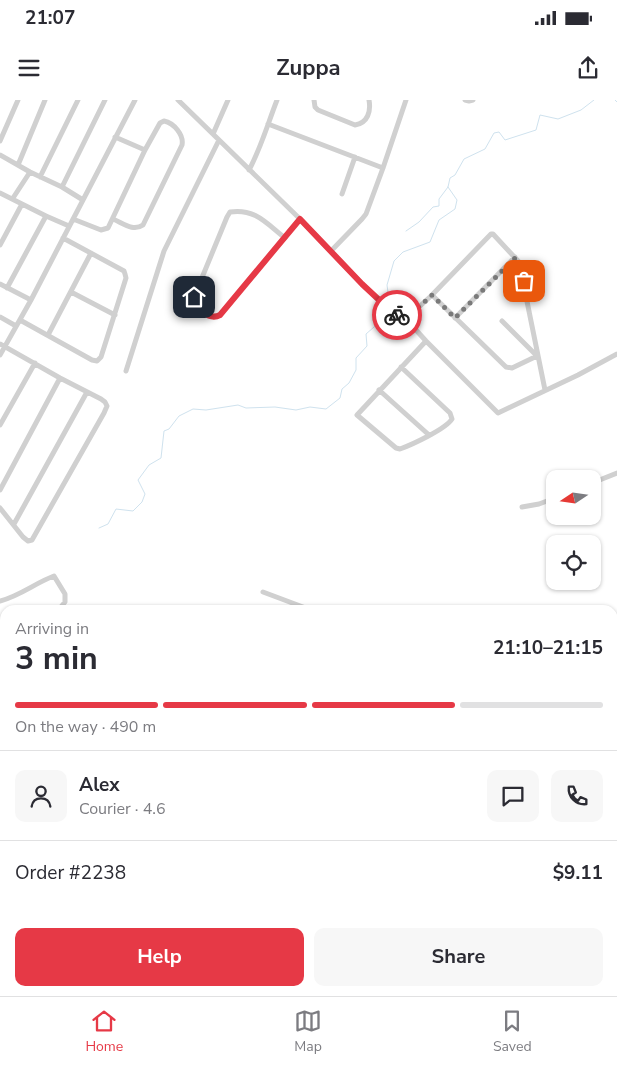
<!DOCTYPE html>
<html lang="en">
<head>
<meta charset="utf-8">
<style>
  body { margin:0; font-family:"Nunito Sans",sans-serif; background:#f7f7f7; color:#2b2b33; height:100vh; display:flex; flex-direction:column; font-size:19px; white-space:nowrap }
  * { box-sizing:border-box; margin:0 }
  p { font-size:16px; color:#7c7c81 }
  .icon { flex:none; width:28px; height:28px; fill:none; stroke:currentColor; stroke-width:2; stroke-linecap:round; stroke-linejoin:round }
  .map { position:relative; flex:1; overflow:hidden }
  .details { position:absolute; left:0px; top:505px; width:618px; height:391px; display:flex; flex-direction:column; background:#fff; border-radius:15px 15px 0 0; box-shadow:0 1px 4px #0004 }
  .details>* { flex:none }
  .needle { width:32px; rotate:257deg }
  .controls { position:absolute; left:546px; top:370px; display:grid; gap:10px }
  .controls a { display:grid; place-items:center; width:55px; height:55px; border-radius:10px; background:#fff; box-shadow:0 1px 4px #0004; font-size:25px }
  .pin { position:absolute; display:grid; place-items:center; width:42px; height:42px; color:#fff; margin:-21px; border-radius:10px; box-shadow:0 2px 8px #0006 }
  .courier { position:absolute; display:grid; place-items:center; width:50px; height:50px; margin:-25px; border:4px solid #e63946; border-radius:50%; background:#fff; color:#222; box-shadow:0 1px 6px #0007 }
  .summary em { font-style:normal; font-weight:700 }
  .summary div { display:flex; flex-direction:column-reverse }
  .summary { display:flex; align-items:center; justify-content:space-between; height:85px; padding:0 15px }
  h1 { font-size:32px; font-weight:700; line-height:38px }
  .bar { display:grid; grid-template-columns:repeat(4,1fr); gap:8px 5px; align-content:center; height:60px; padding:0 15px }
  .bar i { height:6px; border-radius:4px; background:#e1e1e2 }
  .bar .selected { background:#e63946 }
  .bar p { grid-column:span 4 }
  .line { display:flex; align-items:center; gap:12px; padding:0 15px; border-top:1px solid #e1e1e2 }
  .line div { flex:1 }
  .round { display:grid; place-items:center; flex:none; width:52px; height:52px; border-radius:10px; background:#f7f7f7 }
  .primary-button { display:flex; gap:10px; margin-top:auto; padding:10px 15px }
  .primary-button a { flex:1; height:58px; border-radius:10px; background:#e63946; color:#fff; font-size:20px; font-weight:700; line-height:58px; text-align:center }
  .primary-button a+a { background:#f7f7f7; color:#2b2b33 }
  .status { display:flex; justify-content:space-between; align-items:center; height:35px; padding:0 25px; background:#fff; direction:ltr }
  .status svg { height:14px; fill:currentColor }
  header { display:flex; justify-content:space-between; align-items:center; height:65px; padding:0 15px; background:#fff; font-size:22px; font-weight:700 }
  .tabs { display:flex; justify-content:space-around; align-items:center; height:70px; border-top:1px solid #e1e1e2; background:#fff; font-size:14px; color:#7c7c81 }
  .tabs a { display:grid; justify-items:center; gap:2px }
  .tabs .selected { color:#e63946 }
  .map>svg:first-child { display:block }
  .lines { fill:none; stroke-linecap:round; stroke-linejoin:round }
  .stream { stroke:#cfe2ee; stroke-width:1 }
  .minor { stroke:#d0d0d0; stroke-width:5 }
  .done { stroke:#7a7a7a; stroke-width:5; stroke-dasharray:0 9 }
  .route { stroke:#e63946; stroke-width:6 }
</style>
</head>
<body>
<div class="status"><b>21:07</b><svg viewBox="0 0 49 12"><path d="M0 12V9h3v3zM5 12V6h3v6zM10 12V3h3v9zM15 12V0h3v12zM26 1h20v11H26zM47 4h2v5h-2z"/></svg></div>
<header><svg class="icon" aria-label="menu" viewBox="0 0 24 24"><path d="M4 6h16M4 12h16M4 18h16"/></svg>Zuppa<svg class="icon" aria-label="share" viewBox="0 0 24 24"><path d="M12 15V3M7 8l5-5 5 5M5 13v7h14v-7"/></svg></header>
<div class="map">
<svg width="617" height="896" viewBox="0 0 617 896">
  <rect width="100%" height="100%" fill="#fff"/>
  <g class="lines">
    <!-- stream -->
    <path class="stream" d="M615,0L617,2
      M406,131L419,122L433,107L439,106V99L448,87L450,78L455,75L464,59L485,49L494,33L499,32L505,40L536,30L540,15L558,19L581,10L594,0
      M390,207L387,185L394,161L403,152L430,142L439,120L455,109L457,100L448,87
      M99,428L108,424L116,409L133,411L142,402L145,394L138,380L149,365L161,358L164,331L169,329L179,316L193,309L206,310L238,305L246,308L275,307L296,310L310,307L326,309L340,298L342,289L349,283L356,270V258L367,246L366,234L389,214"/>
    <!-- minor -->
    <path class="minor" d="M178,0L300,119L362,184L392,212L406,219L426,241L498,313L578,275L617,254
      M314,0L315,7L318,10L355,25C368,23 371,11 369,0
      M465,0L469,1L473,0
      M268,24L383,68
      M213,34L228,0
      M115,37L145,50
      M0,41L18,0
      M0,55L30,72L62,87L83,100
      M18,65L45,0
      M249,70C261,48 268,23 277,0
      M40,77L78,0
      M62,87L105,0
      M0,93L46,116L69,126
      M342,94L355,57
      M13,98L30,72
      M73,119L101,130L108,128L145,50L160,23L164,21C174,23 184,35 182,45L143,125C133,132 123,123 113,119
      M285,138C267,124 255,108 230,112L227,117L194,197C196,208 209,221 220,215L300,119
      M0,145L22,104
      M331,151L362,119L366,114L383,68L406,0
      M0,184L31,200
      M7,188L46,116
      M71,192L115,215
      M432,195L506,267L512,268L537,256L502,221
      M0,217L16,226
      M455,218L515,157
      M406,219L432,195L491,134H493L519,162L545,290
      M20,220L92,260L97,261L101,257L126,178L125,174L124,171L63,138
      M48,235L91,153
      M0,244L60,278L101,299L105,302L107,306L104,313L32,440L28,441L23,437L0,408
      M0,255L31,200L135,0
      M401,267L450,313L452,319C446,329 411,345 400,349L396,348L357,315L426,241
      M126,271L164,151L219,40
      M379,290L429,335
      M0,325L35,263
      M592,383L617,373
      M0,390L60,278
      M522,407L539,404L555,398
      M14,424L87,292
      M263,492L311,510
      M0,501C20,496 35,483 54,476L65,494V502L60,508L56,510
      M0,536L5,534
      M612,540L617,538
      M0,661L5,663
      M612,875L617,860
      M485,891L497,896
      M564,891L577,896
      M173,896L174,891
      M447,896L448,891
      M606,896L607,891"/>
  </g>
  <g class="lines">
    <!-- done -->
    <path class="done" d="M397,215L406,219L432,195L455,218L516,157L520,162L524,181"/>
    <!-- route -->
    <path class="route" d="M194,197C196,208 209,221 220,215L300,119L362,184L392,212L397,215"/>
  </g>
</svg>
<div class="controls">
<a><svg class="needle" viewBox="-14 -14 28 28"><path d="M0-13l5 13h-10z" fill="#e53935"/><path d="M0 13l5-13h-10z" fill="#7c7c81"/></svg></a>
<a><svg class="icon" aria-label="locate" viewBox="0 0 24 24"><circle cx="12" cy="12" r="6"/><path d="M12 2v4M12 18v4M2 12h4M18 12h4"/></svg></a>
</div>
<div class="pin" style="left:524px;top:181px;background:#ea580c"><svg class="icon" aria-label="bag" viewBox="0 0 24 24"><path d="M5 8h14l-1 12H6zM9 8a3 3 0 0 1 6 0"/></svg></div>
<div class="pin" style="left:194px;top:197px;background:#1f2937"><svg class="icon" aria-label="home" viewBox="0 0 24 24"><path d="M3 11l9-7 9 7M6 9v11h12V9"/></svg></div>
<div class="courier" style="left:397px;top:215px"><svg class="icon" aria-label="bike" viewBox="0 0 24 24"><circle cx="6" cy="16" r="4"/><circle cx="18" cy="16" r="4"/><path d="M6 16l4-8h5l3 8M10 8l3 8H6M13 5h3"/></svg></div>
<section class="details">
<div class="summary"><div><h1>3 min</h1><p>Arriving in</p></div><em>21:10–21:15</em></div>
<div class="bar"><i class="selected"></i><i class="selected"></i><i class="selected"></i><i></i><p>On the way · 490 m</p></div>
<div class="line" style="height:90px"><a class="round"><svg class="icon" aria-label="person" viewBox="0 0 24 24"><circle cx="12" cy="8" r="4"/><path d="M4 21q1-7 8-7t8 7"/></svg></a><div><b>Alex</b><p>Courier · 4.6</p></div><a class="round"><svg class="icon" aria-label="chat" viewBox="0 0 24 24"><path d="M4 5h16v11H9l-5 4z"/></svg></a><a class="round"><svg class="icon" aria-label="phone" viewBox="0 0 24 24"><path d="M5 4h4l2 5-3 2q2 4 5 5l2-3 5 2v4C11 20 4 13 5 4z"/></svg></a></div>
<div class="line" style="height:65px"><div>Order #2238</div><b>$9.11</b></div>
<div class="primary-button"><a>Help</a><a>Share</a></div>
</section>
</div>
<nav class="tabs">
<a class="selected"><svg class="icon" aria-label="home" viewBox="0 0 24 24"><path d="M3 11l9-7 9 7M6 9v11h12V9"/></svg>Home</a>
<a><svg class="icon" aria-label="map" viewBox="0 0 24 24"><path d="M3 6l6-2 6 2 6-2v14l-6 2-6-2-6 2zM9 4v14M15 6v14"/></svg>Map</a>
<a><svg class="icon" aria-label="saved" viewBox="0 0 24 24"><path d="M7 4h10v16l-5-4-5 4z"/></svg>Saved</a>
</nav>
</body>
</html>
